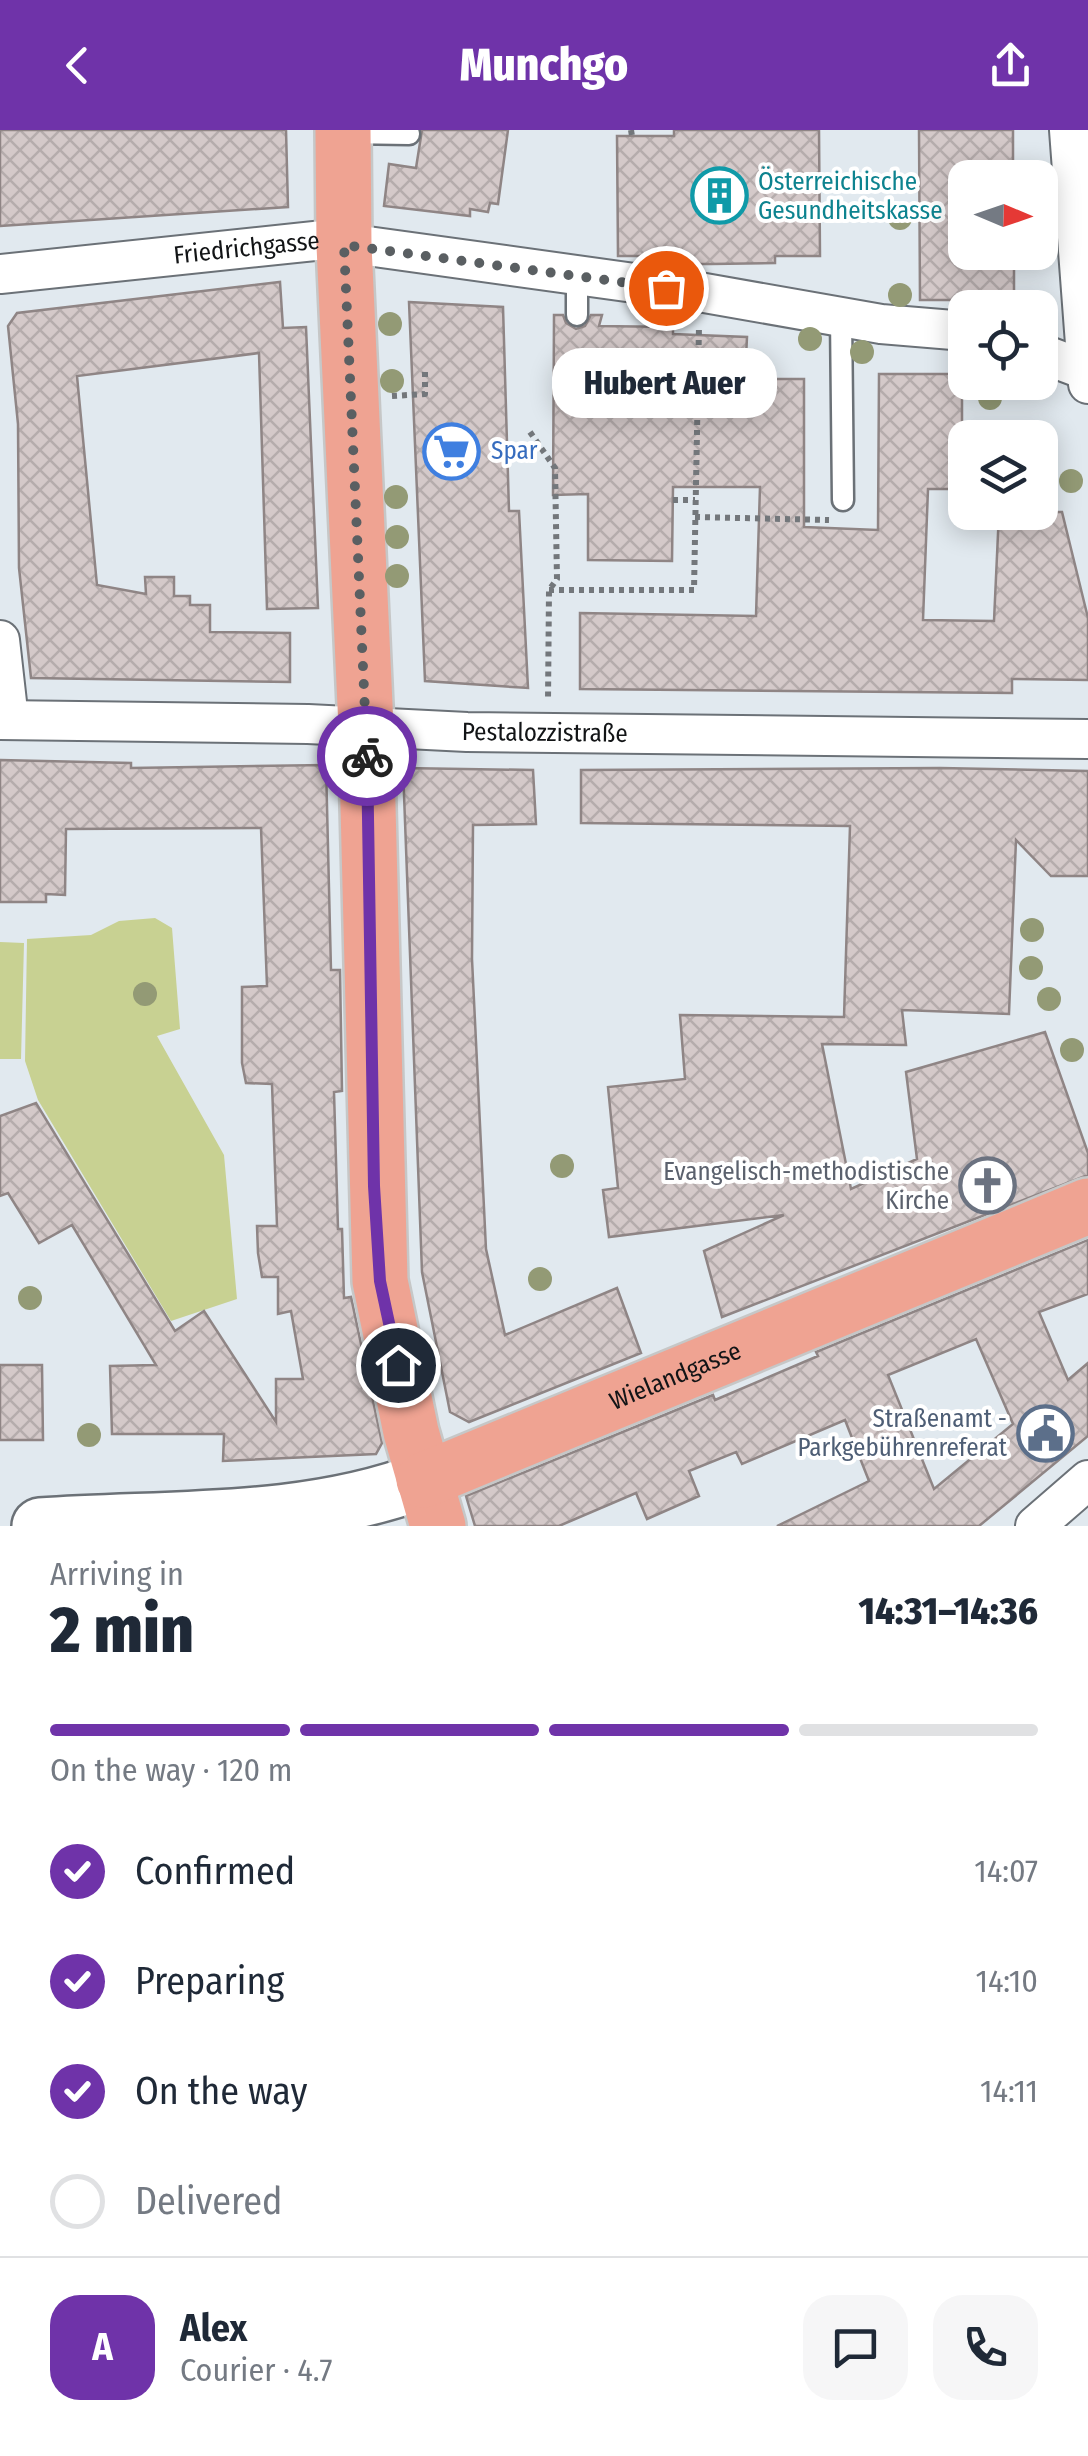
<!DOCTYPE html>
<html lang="en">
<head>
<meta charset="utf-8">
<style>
  body { margin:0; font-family:"Fira Sans Condensed",sans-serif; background:#f6f6f7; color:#1f2937; height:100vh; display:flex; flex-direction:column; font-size:38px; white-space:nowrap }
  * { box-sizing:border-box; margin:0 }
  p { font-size:32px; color:#747a83 }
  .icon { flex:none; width:55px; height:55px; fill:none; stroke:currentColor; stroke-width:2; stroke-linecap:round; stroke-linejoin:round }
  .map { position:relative; height:1396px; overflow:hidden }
  .sheet { display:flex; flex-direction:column; background:#fff; flex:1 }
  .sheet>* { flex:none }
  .needle { width:65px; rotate:92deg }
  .tools { position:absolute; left:948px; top:30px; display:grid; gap:20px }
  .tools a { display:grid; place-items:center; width:110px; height:110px; border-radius:20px; background:#fff; box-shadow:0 5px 25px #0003; font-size:50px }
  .pin { position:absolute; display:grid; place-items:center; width:85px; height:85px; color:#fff; margin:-42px; border:5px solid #fff; border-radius:50%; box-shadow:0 2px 10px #0007 }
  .courier { position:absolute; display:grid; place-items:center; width:100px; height:100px; margin:-50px; border:8px solid #6f33a9; border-radius:50%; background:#fff; color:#222; box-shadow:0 2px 12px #0007 }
  .bubble { position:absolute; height:70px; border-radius:30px; background:#fff; box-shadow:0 5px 25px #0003; font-size:32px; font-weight:800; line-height:70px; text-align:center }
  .head em { font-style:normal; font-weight:800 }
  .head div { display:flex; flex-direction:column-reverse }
  .head { display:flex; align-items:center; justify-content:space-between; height:170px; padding:0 50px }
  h1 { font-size:65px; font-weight:800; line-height:75px }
  .bar { display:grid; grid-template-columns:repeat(4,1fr); gap:15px 10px; align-content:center; height:120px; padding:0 50px }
  .bar i { height:12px; border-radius:8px; background:#e0e1e3 }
  .bar .active { background:#6f33a9 }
  .bar p { grid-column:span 4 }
  .line { display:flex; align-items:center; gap:25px; padding:0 50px; border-top:2px solid #e0e1e3 }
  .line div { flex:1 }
  .round { display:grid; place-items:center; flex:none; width:105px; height:105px; border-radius:30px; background:#f6f6f7 }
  ol { padding:0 50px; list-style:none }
  li { display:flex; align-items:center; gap:30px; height:110px }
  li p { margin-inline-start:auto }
  li .icon { padding:10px; border-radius:50%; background:#6f33a9; color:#fff; stroke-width:4 }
  li:last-child { color:#747a83 }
  li i { width:55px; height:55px; border:5px solid #e0e1e3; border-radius:50% }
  header { display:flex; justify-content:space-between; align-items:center; height:130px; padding:0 50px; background:#6f33a9; color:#fff; font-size:45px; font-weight:800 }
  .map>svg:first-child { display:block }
  .green { fill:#c8d192 }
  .building { fill:url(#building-cross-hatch); stroke:#8f8585; stroke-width:2.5; fill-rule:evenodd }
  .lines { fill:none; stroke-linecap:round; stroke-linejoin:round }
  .service-casing { stroke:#6b7177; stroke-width:25 }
  .minor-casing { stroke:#6b7177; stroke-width:42 }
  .secondary-casing { stroke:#6b7177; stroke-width:60 }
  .primary-casing { stroke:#c6c7c7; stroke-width:60 }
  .path { stroke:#73777b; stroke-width:6; stroke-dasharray:5 5; stroke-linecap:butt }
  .service { stroke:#fff; stroke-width:20 }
  .minor { stroke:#fff; stroke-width:38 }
  .secondary { stroke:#fff; stroke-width:55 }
  .primary { stroke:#efa392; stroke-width:55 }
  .tree { fill:#939a75 }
  .done { stroke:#5a5f62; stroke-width:10; stroke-dasharray:0 18 }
  .route { stroke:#6f33a9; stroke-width:12 }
  .labels { text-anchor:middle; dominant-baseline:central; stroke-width:8; stroke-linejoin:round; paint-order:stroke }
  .culture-label { font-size:25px; fill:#0d838f; stroke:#fff; text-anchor:start }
  .street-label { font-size:25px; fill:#121416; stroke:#fff }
  .shop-label { font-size:25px; fill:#366cbe; stroke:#fff; text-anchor:start }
  .worship-label { font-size:25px; fill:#5b616d; stroke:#fff; text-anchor:end }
  .service-label { font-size:25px; fill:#4e5e75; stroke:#fff; text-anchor:end }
</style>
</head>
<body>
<header><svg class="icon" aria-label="back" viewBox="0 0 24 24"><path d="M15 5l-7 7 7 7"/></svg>Munchgo<svg class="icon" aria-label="share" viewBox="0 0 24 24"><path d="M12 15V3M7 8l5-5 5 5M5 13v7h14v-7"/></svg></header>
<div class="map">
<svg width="1088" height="1396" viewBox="0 0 1088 1396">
  <defs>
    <pattern id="building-cross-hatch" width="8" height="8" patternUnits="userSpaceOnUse" patternTransform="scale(2.5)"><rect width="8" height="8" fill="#d4c9c9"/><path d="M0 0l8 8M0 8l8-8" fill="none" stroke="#b5acac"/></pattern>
  </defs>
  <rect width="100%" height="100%" fill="#e1e9ef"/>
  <!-- green -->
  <path class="green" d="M155,788L172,798L180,899L157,906L224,1025L237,1169L171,1191L38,970L25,931L27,809L91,805L119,791Z
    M0,812L24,813L21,929H0Z"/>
  <!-- building -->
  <path class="building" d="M0,0H286L288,77L0,96Z
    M422,0H508L498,74L490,73L488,82L470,79V86L384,76L389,34L416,38Z
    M674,0H819L820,126H775V133L711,134H659V126H618L617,6H674Z
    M919,0H1013V48H965V122H1014V170H920Z
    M280,152L283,198L306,197L318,478L267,479L259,223L77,246L97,455L146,464L145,447H174V466H190V475H210V502L290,503V552L31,548L19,438L18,294L8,196L17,183Z
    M409,172L503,177L509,381H519L528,558L425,551Z
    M554,185H563L566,193L576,199L585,196L591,185H602L599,196L673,197V204L747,207L745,249H804V397L878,400L879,244H962V359H928L923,490L994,491L999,382H1062L1088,488V550L1012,549V563L580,559V483L756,486L760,357H673L672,431L588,430V364L553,365Z
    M0,630L131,633V638L326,635L331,840H340L342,961L334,962L338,1099H342L344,1168L351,1167L382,1313L376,1324L223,1331L224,1304H112L110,1236L156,1235L72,1095L39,1113L8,1063L0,1066V986L36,973L175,1201L204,1181L276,1292V1249H303L291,1181L278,1184V1147H262L258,1123L257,1096H277L272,954L246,953L242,933V857L267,856L261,698L66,699L65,765L46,764V772H0Z
    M403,638L533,640L536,694L473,695L472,829L486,1119L505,1205L617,1158L641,1223L469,1292L450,1282L422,1142Z
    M940,638L1088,641V746H1051L1016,710L1009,884L902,880L906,915L822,914L851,1059L917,1029L906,942L1045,902L1088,1023V1045L722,1187L704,1121L784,1085L609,1107L603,1060L618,1058L608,957L685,949L680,885L844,887L850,696L581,693V640Z
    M1088,1110V1164L1039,1182L1068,1250L1088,1233V1306L979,1396H777L869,1351L845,1290L742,1334L736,1322L689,1341L699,1366L647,1389L636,1363L559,1396H475L466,1366L713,1265L715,1270L818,1226L816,1222ZM976,1209L1013,1294L934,1359L888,1245Z
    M0,1235H42L43,1310H0Z"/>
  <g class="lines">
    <defs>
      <path id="service" d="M345,3L409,4
        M577,147V185
        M841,186L843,370"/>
      <g id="minor">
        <path d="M1069,0L1088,254"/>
        <path id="s1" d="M0,144L324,110L699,162L881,194L965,201"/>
        <path d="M1040,223L1088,241"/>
        <path d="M0,510L9,590"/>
        <path id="s2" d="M0,590L308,594L467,602L1088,609"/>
        <path d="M1035,1396L1088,1350"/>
      </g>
      <path id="secondary" d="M40,1396C170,1387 302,1396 424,1350"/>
      <g id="primary">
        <path d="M343,0L344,115L366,597L380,1151L411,1302L438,1396"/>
        <path id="s3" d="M424,1350L1088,1076"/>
      </g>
    </defs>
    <!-- service casing -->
    <use href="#service" class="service-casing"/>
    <!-- minor casing -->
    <use href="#minor" class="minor-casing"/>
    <!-- secondary casing -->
    <use href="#secondary" class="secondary-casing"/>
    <!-- primary casing -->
    <use href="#primary" class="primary-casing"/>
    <!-- path -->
    <path class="path" d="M631,0L632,6
      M673,257L699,258
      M392,266L425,264V242
      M530,302L555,338L557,449L549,460L548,571
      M673,370H695
      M695,387L829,390
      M549,460H694L699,196"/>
    <!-- service -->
    <use href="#service" class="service"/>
    <!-- minor -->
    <use href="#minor" class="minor"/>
    <!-- secondary -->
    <use href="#secondary" class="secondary"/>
    <!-- primary -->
    <use href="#primary" class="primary"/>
  </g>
  <!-- trees -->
  <g class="tree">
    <circle cx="900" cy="88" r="12"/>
    <circle cx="900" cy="165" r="12"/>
    <circle cx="390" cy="194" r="12"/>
    <circle cx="810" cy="209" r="12"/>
    <circle cx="862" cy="222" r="12"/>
    <circle cx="392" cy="251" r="12"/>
    <circle cx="990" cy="268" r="12"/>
    <circle cx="1071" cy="351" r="12"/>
    <circle cx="396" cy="367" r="12"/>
    <circle cx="397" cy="407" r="12"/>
    <circle cx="397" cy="446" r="12"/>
    <circle cx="1032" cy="800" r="12"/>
    <circle cx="1031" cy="838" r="12"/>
    <circle cx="145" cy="864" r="12"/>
    <circle cx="1049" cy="869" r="12"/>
    <circle cx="1072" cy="920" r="12"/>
    <circle cx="562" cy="1036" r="12"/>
    <circle cx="540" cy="1149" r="12"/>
    <circle cx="30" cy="1168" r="12"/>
    <circle cx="89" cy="1305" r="12"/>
  </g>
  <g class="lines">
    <!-- done -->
    <path class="done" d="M367,626L344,115L666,158"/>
    <!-- route -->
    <path class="route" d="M367,626L374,1056L380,1151L398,1235"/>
  </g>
  <!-- icons -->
  <defs>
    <symbol id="building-ring" viewBox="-11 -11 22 22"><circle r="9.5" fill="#fff" stroke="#0f9aa8" stroke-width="1.5"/><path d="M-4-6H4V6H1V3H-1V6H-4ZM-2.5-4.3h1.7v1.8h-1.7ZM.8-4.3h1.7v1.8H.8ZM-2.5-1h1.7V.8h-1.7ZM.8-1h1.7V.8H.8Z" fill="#0f9aa8"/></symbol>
    <symbol id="supermarket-ring" viewBox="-11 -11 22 22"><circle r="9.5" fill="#fff" stroke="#3f7fe0" stroke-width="1.5"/><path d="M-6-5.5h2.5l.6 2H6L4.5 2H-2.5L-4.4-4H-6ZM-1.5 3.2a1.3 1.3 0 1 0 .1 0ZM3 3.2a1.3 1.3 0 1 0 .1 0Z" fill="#3f7fe0"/></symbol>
    <symbol id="church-ring" viewBox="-11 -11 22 22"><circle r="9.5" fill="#fff" stroke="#6b7280" stroke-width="1.5"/><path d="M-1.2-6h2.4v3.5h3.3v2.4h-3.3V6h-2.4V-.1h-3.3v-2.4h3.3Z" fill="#6b7280"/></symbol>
    <symbol id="civic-ring" viewBox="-11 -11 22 22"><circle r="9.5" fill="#fff" stroke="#5c6f8a" stroke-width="1.5"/><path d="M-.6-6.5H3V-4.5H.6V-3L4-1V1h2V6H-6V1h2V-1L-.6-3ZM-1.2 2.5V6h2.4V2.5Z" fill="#5c6f8a"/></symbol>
  </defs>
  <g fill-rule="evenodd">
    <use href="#building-ring" x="688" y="34" width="63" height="63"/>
    <use href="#supermarket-ring" x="420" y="290" width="63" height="63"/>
    <use href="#church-ring" x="956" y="1024" width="63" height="63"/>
    <use href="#civic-ring" x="1014" y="1272" width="63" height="63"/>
  </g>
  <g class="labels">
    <!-- culture labels -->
    <g class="culture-label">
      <text x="758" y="52">Österreichische<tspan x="758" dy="29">Gesundheitskasse</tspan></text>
    </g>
    <!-- street labels -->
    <g class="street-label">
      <text stroke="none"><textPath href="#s1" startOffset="248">Friedrichgasse</textPath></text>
      <text stroke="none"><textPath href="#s2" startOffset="545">Pestalozzistraße</textPath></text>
      <text stroke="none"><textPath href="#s3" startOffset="272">Wielandgasse</textPath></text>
    </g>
    <!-- shop labels -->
    <g class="shop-label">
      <text x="491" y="321">Spar</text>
    </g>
    <!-- worship labels -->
    <g class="worship-label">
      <text x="949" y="1042">Evangelisch-methodistische<tspan x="949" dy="29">Kirche</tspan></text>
    </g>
    <!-- service labels -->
    <g class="service-label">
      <text x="1007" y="1289">Straßenamt -<tspan x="1007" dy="29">Parkgebührenreferat</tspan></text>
    </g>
  </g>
</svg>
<div class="tools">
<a><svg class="needle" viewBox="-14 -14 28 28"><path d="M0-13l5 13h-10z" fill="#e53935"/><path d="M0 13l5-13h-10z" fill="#747a83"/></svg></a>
<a><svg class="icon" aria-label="locate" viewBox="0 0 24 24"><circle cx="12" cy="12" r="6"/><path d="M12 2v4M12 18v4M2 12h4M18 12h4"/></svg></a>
<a><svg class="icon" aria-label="layers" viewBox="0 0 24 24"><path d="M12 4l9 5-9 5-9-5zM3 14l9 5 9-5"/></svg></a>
</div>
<div class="pin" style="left:666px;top:158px;background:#ea580c"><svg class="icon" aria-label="bag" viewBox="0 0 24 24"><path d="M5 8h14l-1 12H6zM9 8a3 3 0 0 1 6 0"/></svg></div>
<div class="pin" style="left:398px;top:1235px;background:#1f2937"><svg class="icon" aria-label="home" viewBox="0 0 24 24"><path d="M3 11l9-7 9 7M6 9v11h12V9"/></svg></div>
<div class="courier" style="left:367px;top:626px"><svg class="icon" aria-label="bike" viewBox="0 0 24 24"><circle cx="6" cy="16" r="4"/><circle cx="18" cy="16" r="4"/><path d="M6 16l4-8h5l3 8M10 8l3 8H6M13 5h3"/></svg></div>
<div class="bubble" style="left:552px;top:218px;width:225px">Hubert Auer</div>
</div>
<section class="sheet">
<div class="head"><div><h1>2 min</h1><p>Arriving in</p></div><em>14:31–14:36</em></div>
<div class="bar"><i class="active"></i><i class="active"></i><i class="active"></i><i></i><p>On the way · 120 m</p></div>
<ol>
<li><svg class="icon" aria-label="check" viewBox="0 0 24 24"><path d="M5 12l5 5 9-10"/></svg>Confirmed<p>14:07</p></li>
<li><svg class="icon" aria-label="check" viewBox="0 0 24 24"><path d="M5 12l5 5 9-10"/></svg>Preparing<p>14:10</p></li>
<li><svg class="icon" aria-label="check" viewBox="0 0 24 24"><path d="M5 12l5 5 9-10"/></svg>On the way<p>14:11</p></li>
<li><i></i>Delivered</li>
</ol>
<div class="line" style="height:180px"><b class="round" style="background:#6f33a9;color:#fff">A</b><div><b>Alex</b><p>Courier · 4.7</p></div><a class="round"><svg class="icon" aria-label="chat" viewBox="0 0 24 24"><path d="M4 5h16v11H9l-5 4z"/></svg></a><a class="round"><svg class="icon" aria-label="phone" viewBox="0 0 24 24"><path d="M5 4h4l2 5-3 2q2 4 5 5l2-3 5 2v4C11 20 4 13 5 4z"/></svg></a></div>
</section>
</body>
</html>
